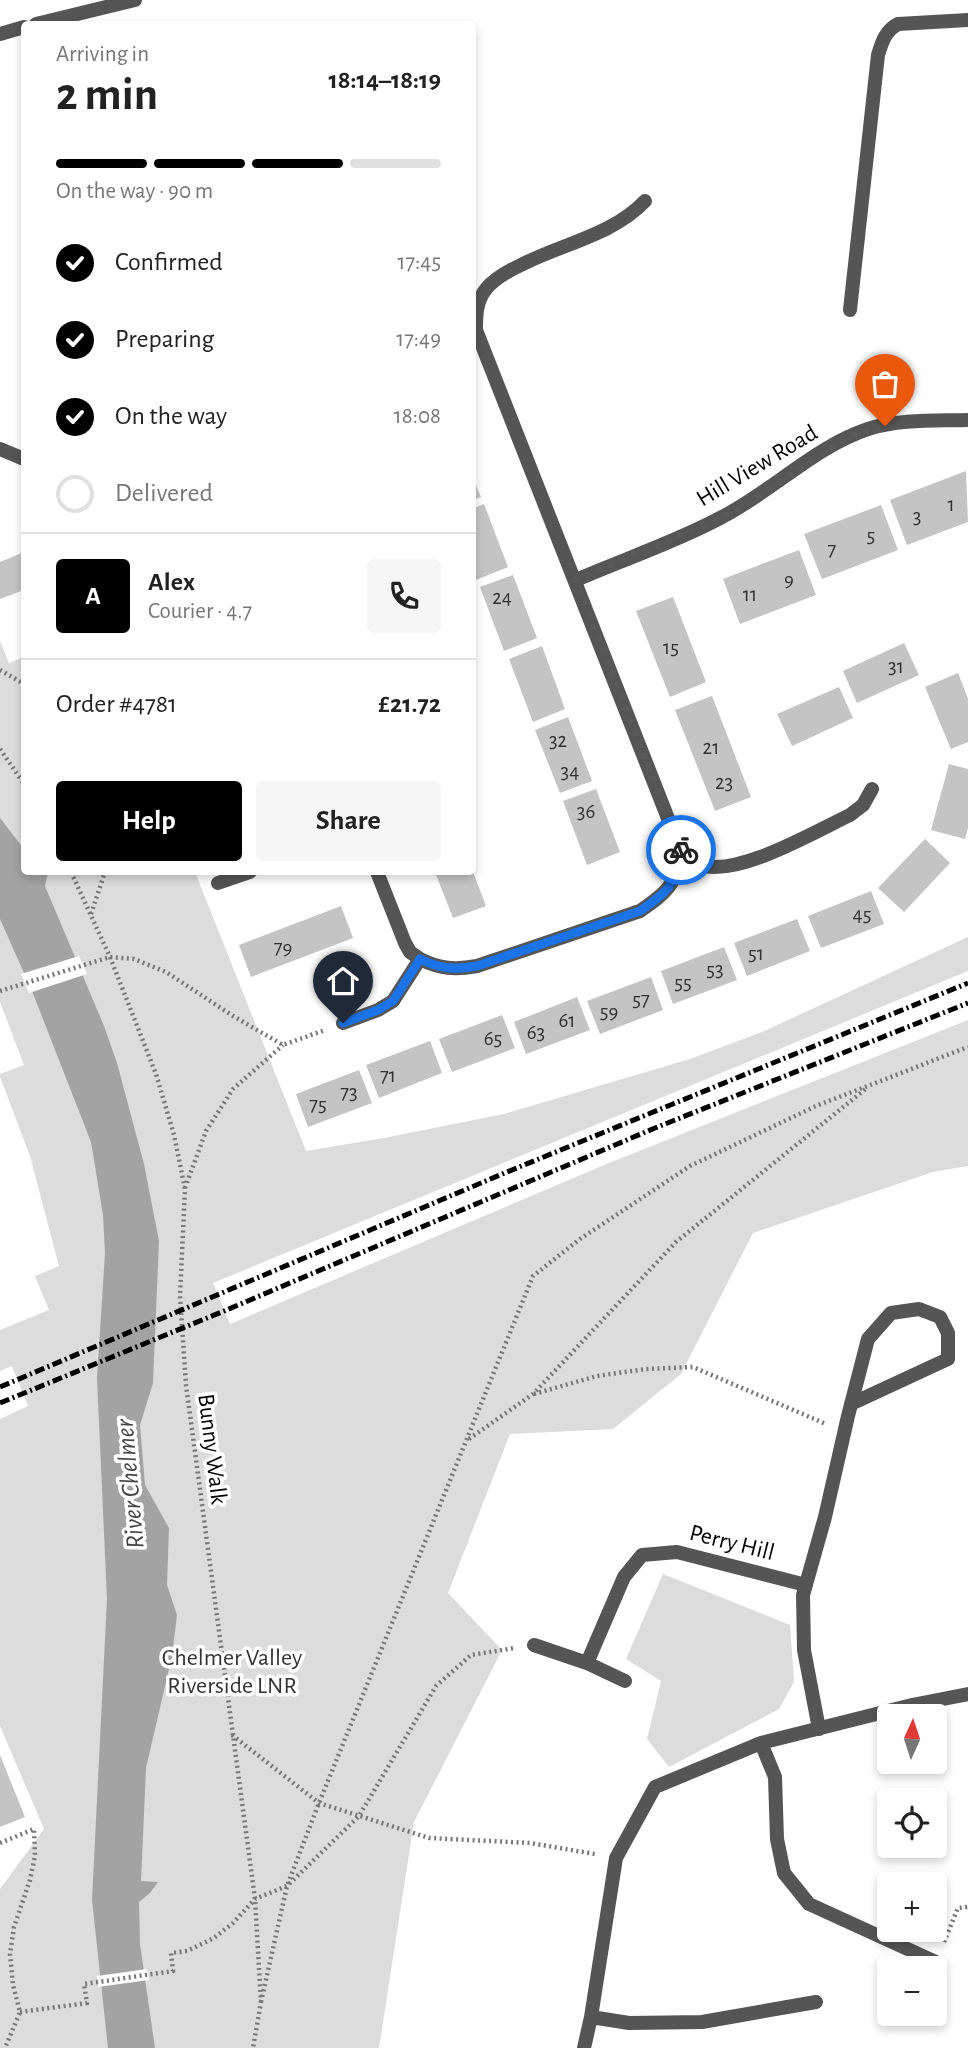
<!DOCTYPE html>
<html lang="en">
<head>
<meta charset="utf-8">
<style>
  body { margin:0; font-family:"Alegreya Sans",sans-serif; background:#f6f6f6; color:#222; height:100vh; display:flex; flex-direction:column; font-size:26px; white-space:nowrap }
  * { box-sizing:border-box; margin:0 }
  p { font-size:23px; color:#767676 }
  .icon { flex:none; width:38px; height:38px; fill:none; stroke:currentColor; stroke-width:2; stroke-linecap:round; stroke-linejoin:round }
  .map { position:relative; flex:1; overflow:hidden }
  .side { position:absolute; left:21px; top:21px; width:455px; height:854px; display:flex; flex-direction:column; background:#fff; border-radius:7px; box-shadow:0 4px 10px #0003 }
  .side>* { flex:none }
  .needle { width:46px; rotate:3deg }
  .buttons { position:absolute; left:877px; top:1704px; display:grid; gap:14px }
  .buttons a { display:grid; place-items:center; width:70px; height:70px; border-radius:7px; background:#fff; box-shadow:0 4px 10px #0003; font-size:35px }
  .pin { position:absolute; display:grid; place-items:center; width:60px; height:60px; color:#fff; margin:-72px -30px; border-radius:50% 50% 50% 0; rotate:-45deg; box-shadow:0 0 7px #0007 }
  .pin .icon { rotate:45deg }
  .courier { position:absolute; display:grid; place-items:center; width:70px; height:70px; margin:-35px; border:5px solid #1a73e8; border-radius:50%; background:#fff; color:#222; box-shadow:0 2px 9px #0007 }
  .head em { font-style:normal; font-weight:700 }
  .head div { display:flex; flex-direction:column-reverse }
  .head { display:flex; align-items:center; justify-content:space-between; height:119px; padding:0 35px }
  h1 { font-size:46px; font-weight:700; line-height:52px }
  .bar { display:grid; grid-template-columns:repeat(4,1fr); gap:10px 7px; align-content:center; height:84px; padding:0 35px }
  .bar i { height:9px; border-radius:5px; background:#e0e0e0 }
  .bar .on { background:#000 }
  .bar p { grid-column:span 4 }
  .line { display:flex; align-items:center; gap:18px; padding:0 35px; border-top:2px solid #e0e0e0 }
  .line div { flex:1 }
  .round { display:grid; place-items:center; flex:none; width:74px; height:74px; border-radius:7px; background:#f6f6f6 }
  ol { padding:0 35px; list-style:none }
  li { display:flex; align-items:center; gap:21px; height:77px }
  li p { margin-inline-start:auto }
  li .icon { padding:7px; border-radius:50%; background:#000; color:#fff; stroke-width:4 }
  li:last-child { color:#767676 }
  li i { width:38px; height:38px; border:4px solid #e0e0e0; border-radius:50% }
  .button { display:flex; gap:14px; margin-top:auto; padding:14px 35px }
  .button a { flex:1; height:80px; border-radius:7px; background:#000; color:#fff; font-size:28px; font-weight:700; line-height:80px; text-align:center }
  .button a+a { background:#f6f6f6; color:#222 }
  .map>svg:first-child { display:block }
  .green { fill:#dcdcdc }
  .water { fill:#a3a3a3 }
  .pier { fill:#fff }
  .building { fill:#c4c4c4 }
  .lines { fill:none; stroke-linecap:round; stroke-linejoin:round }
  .path { stroke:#777; stroke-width:4.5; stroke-dasharray:2 3.5; stroke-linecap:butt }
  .lane { stroke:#555; stroke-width:14 }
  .street { stroke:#555; stroke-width:14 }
  .rail { stroke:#000; stroke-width:5; stroke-dasharray:10 3.5 2 3.5; stroke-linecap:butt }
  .done { stroke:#595959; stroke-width:7; stroke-dasharray:0 12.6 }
  .route { stroke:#1a73e8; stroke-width:9 }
  .labels { text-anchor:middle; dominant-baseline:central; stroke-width:7; stroke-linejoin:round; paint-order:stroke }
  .number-label { font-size:21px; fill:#313131 }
  .street-label { font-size:24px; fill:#000; stroke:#fff }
  .park-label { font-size:24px; fill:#333; stroke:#fff }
  .water-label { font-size:26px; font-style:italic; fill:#444; stroke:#fff }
</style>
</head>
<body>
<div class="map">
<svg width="968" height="2048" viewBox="0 0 968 2048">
  <rect width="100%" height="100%" fill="#fff"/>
  <!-- green -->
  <path class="green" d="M0,641L9,663L24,657V872H195L306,1151L389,1137L504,1114L690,1059L762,1032L968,937V971L213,1283L230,1324L604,1165L968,1020V1166L933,1172L753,1233L681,1374L613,1429L510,1434L448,1593L502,1650L414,1822L379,2048H0V1889L44,1829L0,1726V1419L28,1406L12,1366L0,1371V1330L49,1310L35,1276L59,1266L30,1156L0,1077V1074L24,1065L0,1002Z
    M663,1574L790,1625L794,1682L779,1709L669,1767L647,1739L661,1681L626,1659Z"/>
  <!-- water -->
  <path class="water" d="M0,818L24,849V872H48L45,886L104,1026L117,1063L144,1164L159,1241L153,1383L140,1425L145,1485L169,1528L167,1585L177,1615L172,1656L146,1768L141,1881L158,1882L150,1893L139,1902L140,1944L155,2048H108L92,1900L107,1599L97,1378L105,1253L103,1215L91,1142L32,991L0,919Z"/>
  <!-- pier -->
  <path class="pier" d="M79,956L87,974L29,993L21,974Z
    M147,1969L149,1980L98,1987L97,1976Z"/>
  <!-- building -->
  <path class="building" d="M966,471L968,522L907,545L890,500Z
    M472,476L481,497L472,500Z
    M484,504L508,567L476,580L472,572V509Z
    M881,505L898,550L822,579L804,534Z
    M799,550L816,595L740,624L723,579Z
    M24,552V590L0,599V562Z
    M513,575L537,638L504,651L480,587Z
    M673,597L706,682L670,697L636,611Z
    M904,643L919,675L857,703L843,671Z
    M542,646L565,709L533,722L509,659Z
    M958,673L968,699V742L951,749L925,687Z
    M839,687L853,718L792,746L777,714Z
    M712,696L751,797L715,811L675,710Z
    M568,717L592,781L560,793L535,730Z
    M949,764L968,769V828L965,839L931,830Z
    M596,789L620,852L587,865L563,801Z
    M925,839L950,863L904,912L878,888Z
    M435,872H473L486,906L453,918Z
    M871,891L884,924L821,948L808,916Z
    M341,906L353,938L251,977L239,945Z
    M797,919L810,951L747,976L734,943Z
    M724,947L737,980L673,1004L661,971Z
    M651,977L663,1010L600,1034L587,1001Z
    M577,997L590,1030L526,1054L514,1022Z
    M502,1015L515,1048L452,1072L439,1039Z
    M430,1041L442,1073L379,1098L366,1065Z
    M359,1070L372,1103L308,1127L296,1094Z
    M0,1755L25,1817L0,1827Z"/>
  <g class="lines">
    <!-- path -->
    <path class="path" d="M0,670L24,684
      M0,749L24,784
      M71,872L110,957L156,1074L174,1135L185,1189L180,1296L186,1385L255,1899L261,2002L253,2048
      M91,914L105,872
      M0,991L110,957L134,959L166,972L233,1016L283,1045L325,1030
      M185,1188L206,1131L233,1089L283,1045
      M534,1394L597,1376L646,1369L693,1367L826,1424
      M469,1439L533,1394L676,1242L868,1087
      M232,1735L319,1803L429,1838L530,1843L595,1854
      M0,1843L34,1829L35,1856L30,1880L14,1927L10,1954L13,1985L20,2012L5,2048
      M944,1942L958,1908L968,1907
      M261,2002L287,1886L319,1803L533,1276L580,1239L690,1166L816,1106L968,1047
      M20,2012L87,2003L84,1984L173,1971L171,1953L187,1951L214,1938L233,1923L255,1899L287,1886L359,1816L436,1686L471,1655L515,1648"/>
    <!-- lane -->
    <path class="lane" d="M850,310L878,55C882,42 885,31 898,24L968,20
      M218,883L250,872"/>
    <!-- street -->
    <path class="street" d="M36,24L135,0
      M0,34L24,27
      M472,328L476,330C476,316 476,301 486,289C495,278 508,271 521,265C561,244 613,235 645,201
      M476,330L682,854
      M0,449L24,459
      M576,580C624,559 676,542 722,517C771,492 816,446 868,429C899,419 935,421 968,420
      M377,872L405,943L410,952L420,959
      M343,1023L378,1010L393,1001L420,959C440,969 455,970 477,966L640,911C667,892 674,887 682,854C688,858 695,864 701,865C738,877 814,832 850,815L863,805L872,789
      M534,1645L587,1663L625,1681
      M587,1663L624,1577L642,1555L677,1552L806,1585
      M819,1729L804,1650L803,1595L825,1517L848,1416L868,1339L891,1313L919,1309L940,1317L948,1333V1359L851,1404
      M761,1743L775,1777L777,1839L784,1873L809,1904L936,1962
      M591,2017L629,2023L702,2022L816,2002
      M584,2048L591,2017L616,1858L655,1787L761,1743L912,1705L968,1694"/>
    <!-- rail -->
    <path class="rail" d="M0,1387L507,1172L968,983
      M0,1403L224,1311L655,1128L968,1003"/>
  </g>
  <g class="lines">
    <!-- done -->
    <path class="done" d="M681,850L576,580L721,518L761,495L839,442L868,429L885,426"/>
    <!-- route -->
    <path class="route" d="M343,1023L378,1010L393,1001L420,959C440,969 455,970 477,966L640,911C667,892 674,887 682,854L681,850"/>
  </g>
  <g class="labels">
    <!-- number labels -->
    <g class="number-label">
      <text x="951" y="504">1</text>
      <text x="917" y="516">3</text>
      <text x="871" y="535">5</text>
      <text x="832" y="549">7</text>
      <text x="789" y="579">9</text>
      <text x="750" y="594">11</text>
      <text x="502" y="597">24</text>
      <text x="671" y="647">15</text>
      <text x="896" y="666">31</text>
      <text x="558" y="740">32</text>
      <text x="711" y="747">21</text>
      <text x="570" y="771">34</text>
      <text x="724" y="782">23</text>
      <text x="586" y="811">36</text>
      <text x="862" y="914">45</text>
      <text x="283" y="947">79</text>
      <text x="756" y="953">51</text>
      <text x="715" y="969">53</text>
      <text x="683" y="982">55</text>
      <text x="641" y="999">57</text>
      <text x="609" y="1011">59</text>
      <text x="567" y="1020">61</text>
      <text x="536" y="1032">63</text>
      <text x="493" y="1038">65</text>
      <text x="388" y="1075">71</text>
      <text x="349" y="1092">73</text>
      <text x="318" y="1104">75</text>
    </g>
    <!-- street labels -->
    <g class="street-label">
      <text transform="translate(757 466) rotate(-31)">Hill View Road</text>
      <text transform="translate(212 1449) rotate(83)">Bunny Walk</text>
      <text transform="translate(732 1543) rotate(14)">Perry Hill</text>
    </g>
    <!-- park labels -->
    <g class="park-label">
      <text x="232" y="1658">Chelmer Valley<tspan x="232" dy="28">Riverside LNR</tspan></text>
    </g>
    <!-- water labels -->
    <g class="water-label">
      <text transform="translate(130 1484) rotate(-95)">River Chelmer</text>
    </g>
  </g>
</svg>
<div class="buttons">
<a><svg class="needle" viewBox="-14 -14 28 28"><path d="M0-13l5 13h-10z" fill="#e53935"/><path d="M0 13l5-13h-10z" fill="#767676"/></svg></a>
<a><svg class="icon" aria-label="locate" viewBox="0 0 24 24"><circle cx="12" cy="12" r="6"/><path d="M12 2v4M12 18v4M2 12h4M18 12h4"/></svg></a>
<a>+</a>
<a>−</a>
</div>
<div class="pin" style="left:885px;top:426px;background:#ea580c"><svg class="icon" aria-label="bag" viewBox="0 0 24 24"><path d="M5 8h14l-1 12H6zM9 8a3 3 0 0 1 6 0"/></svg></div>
<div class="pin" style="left:343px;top:1023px;background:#1f2937"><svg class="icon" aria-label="home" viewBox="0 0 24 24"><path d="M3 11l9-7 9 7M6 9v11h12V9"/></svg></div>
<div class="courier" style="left:681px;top:850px"><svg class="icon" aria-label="bike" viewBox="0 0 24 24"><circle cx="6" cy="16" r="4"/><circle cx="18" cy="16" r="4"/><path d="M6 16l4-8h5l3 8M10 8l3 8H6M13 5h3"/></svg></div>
<section class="side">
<div class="head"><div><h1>2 min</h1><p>Arriving in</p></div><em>18:14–18:19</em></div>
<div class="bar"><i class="on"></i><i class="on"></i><i class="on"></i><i></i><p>On the way · 90 m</p></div>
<ol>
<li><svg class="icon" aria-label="check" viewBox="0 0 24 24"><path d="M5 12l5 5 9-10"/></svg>Confirmed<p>17:45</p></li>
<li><svg class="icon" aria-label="check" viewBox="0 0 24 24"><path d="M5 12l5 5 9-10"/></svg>Preparing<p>17:49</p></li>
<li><svg class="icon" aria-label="check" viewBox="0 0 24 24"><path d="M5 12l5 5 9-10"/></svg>On the way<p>18:08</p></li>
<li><i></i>Delivered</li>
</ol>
<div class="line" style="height:126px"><b class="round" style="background:#000;color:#fff">A</b><div><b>Alex</b><p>Courier · 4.7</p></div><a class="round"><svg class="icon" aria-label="phone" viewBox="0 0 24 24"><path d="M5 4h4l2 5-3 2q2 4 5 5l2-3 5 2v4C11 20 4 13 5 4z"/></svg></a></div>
<div class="line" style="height:91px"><div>Order #4781</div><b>£21.72</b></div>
<div class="button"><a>Help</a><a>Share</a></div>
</section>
</div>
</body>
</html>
